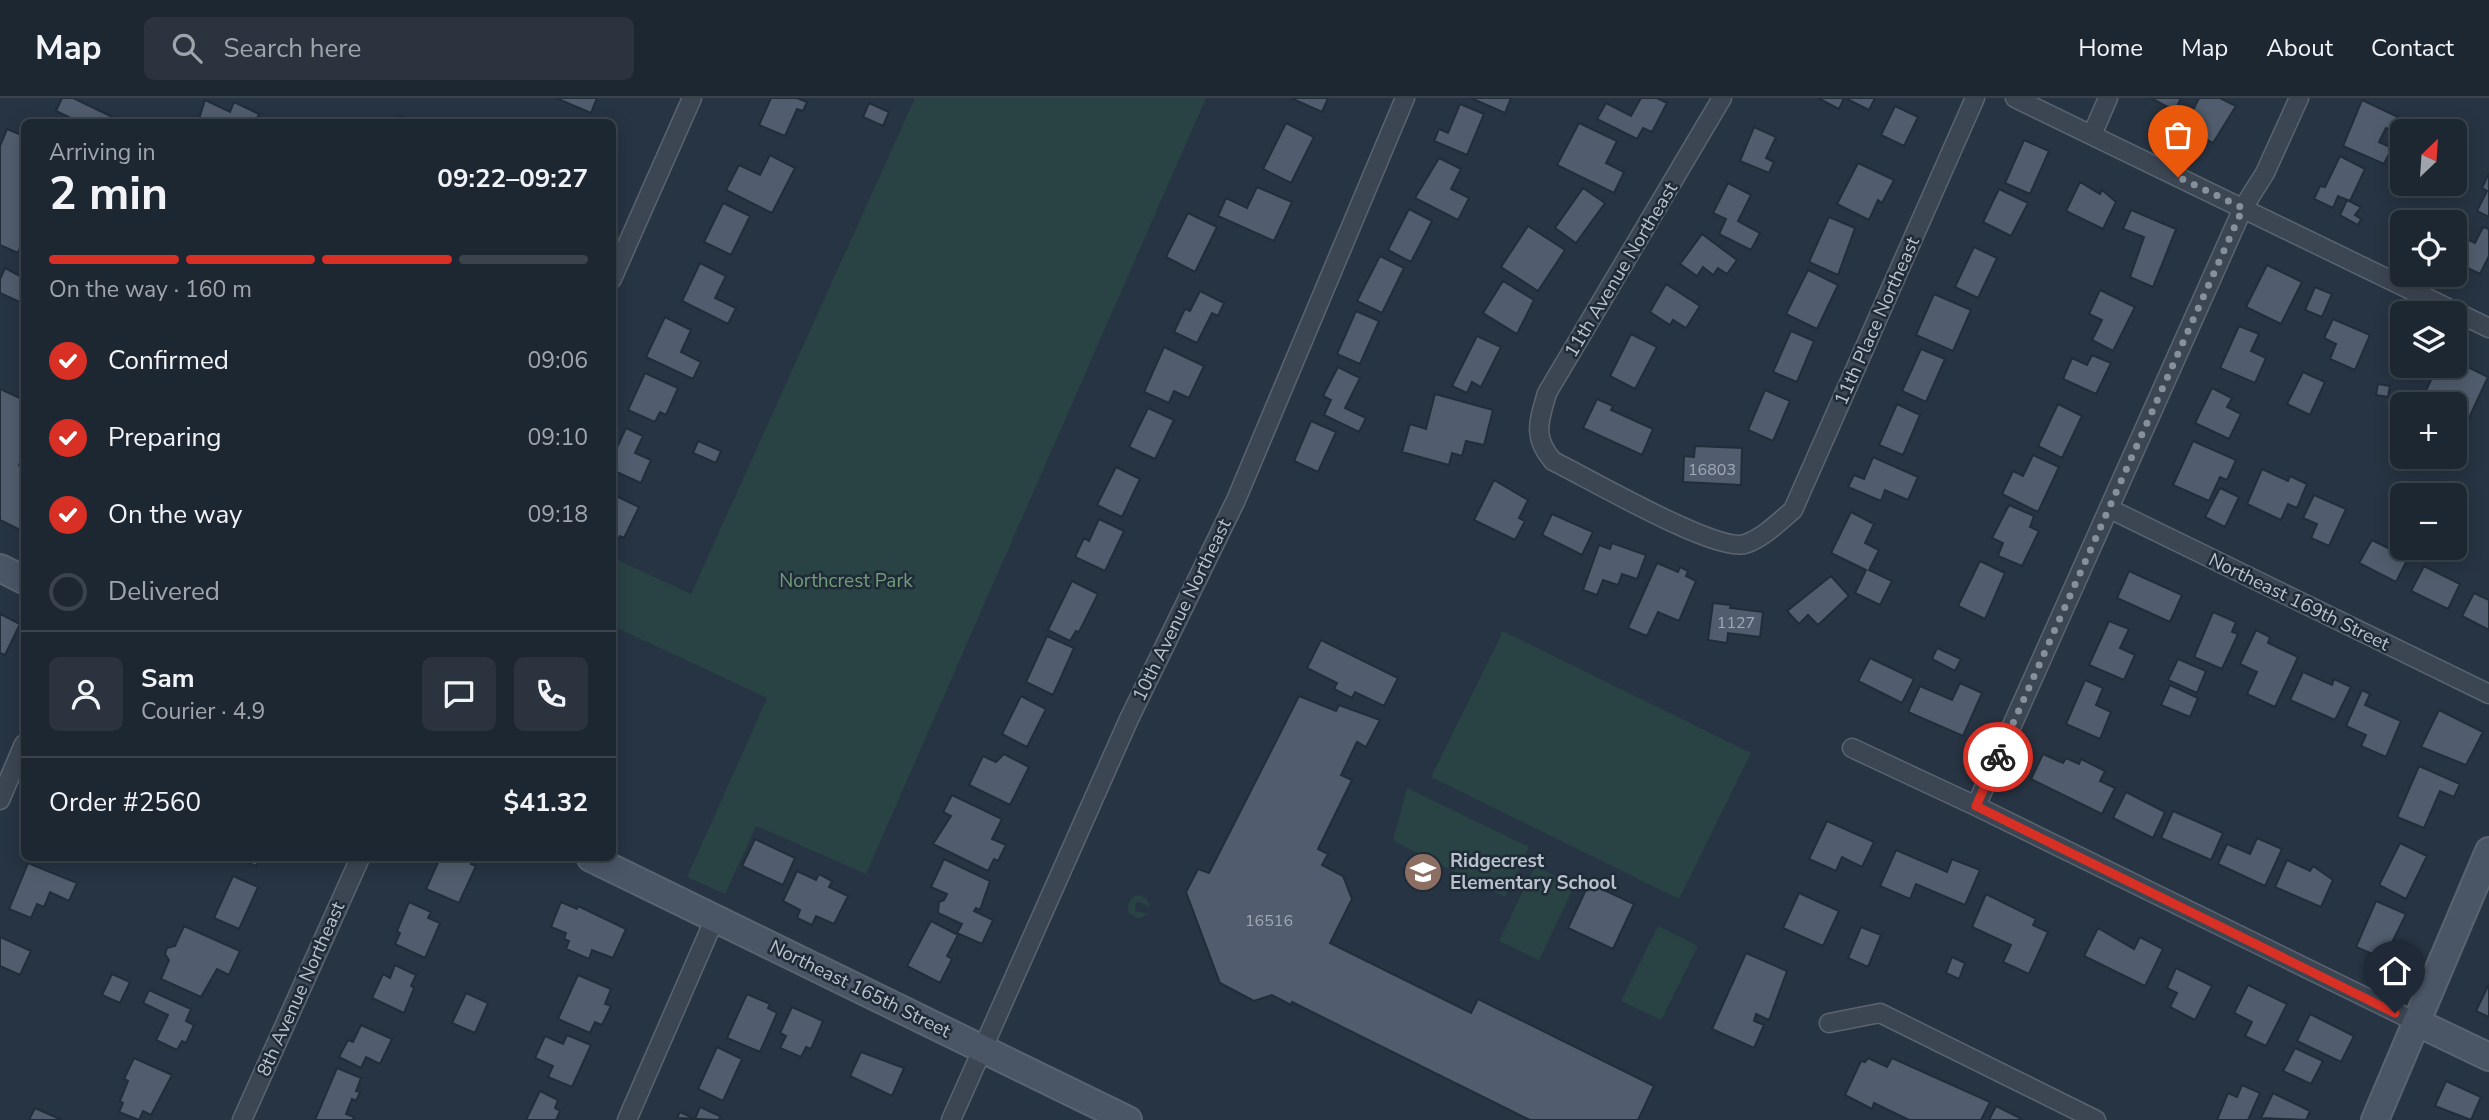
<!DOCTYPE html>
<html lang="en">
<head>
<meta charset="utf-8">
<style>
  body { margin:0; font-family:"Nunito Sans",sans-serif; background:#2a333e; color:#f1f3f6; height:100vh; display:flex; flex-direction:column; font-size:26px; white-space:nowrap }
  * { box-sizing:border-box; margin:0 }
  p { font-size:23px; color:#a0a5ac }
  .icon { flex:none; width:38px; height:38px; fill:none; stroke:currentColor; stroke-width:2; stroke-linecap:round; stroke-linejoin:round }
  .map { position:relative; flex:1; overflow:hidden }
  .details { position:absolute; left:21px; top:21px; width:595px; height:742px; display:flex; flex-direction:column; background:#1d2732; border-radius:10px; box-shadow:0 4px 18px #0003,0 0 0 2px #3b444d }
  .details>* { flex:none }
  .needle { width:46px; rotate:25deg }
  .tools { position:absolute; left:2390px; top:21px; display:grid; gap:14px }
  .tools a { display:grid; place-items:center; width:77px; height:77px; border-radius:10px; background:#1d2732; box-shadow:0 4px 18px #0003,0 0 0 2px #3b444d; font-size:35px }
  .pin { position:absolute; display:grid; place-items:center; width:60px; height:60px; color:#fff; margin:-72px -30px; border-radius:50% 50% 50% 0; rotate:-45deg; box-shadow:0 0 7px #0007 }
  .pin .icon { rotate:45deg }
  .courier { position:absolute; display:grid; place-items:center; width:70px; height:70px; margin:-35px; border:5px solid #d93025; border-radius:50%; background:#fff; color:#222; box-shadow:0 2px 9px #0007 }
  .summary em { font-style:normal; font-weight:700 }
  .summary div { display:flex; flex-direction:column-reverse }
  .summary { display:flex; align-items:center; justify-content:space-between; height:119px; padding:0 28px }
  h1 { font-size:46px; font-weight:700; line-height:52px }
  .bar { display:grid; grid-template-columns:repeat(4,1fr); gap:10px 7px; align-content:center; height:84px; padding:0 28px }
  .bar i { height:9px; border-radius:5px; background:#3b444d }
  .bar .active { background:#d93025 }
  .bar p { grid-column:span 4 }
  .line { display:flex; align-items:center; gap:18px; padding:0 28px; border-top:2px solid #3b444d }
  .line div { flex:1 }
  .round { display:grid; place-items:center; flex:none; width:74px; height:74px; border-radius:10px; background:#2a333e }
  ol { padding:0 28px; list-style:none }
  li { display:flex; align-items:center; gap:21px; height:77px }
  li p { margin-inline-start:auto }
  li .icon { padding:7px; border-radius:50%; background:#d93025; color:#fff; stroke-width:4 }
  li:last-child { color:#a0a5ac }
  li i { width:38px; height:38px; border:4px solid #3b444d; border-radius:50% }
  header { display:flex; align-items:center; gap:42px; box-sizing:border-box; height:98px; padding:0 35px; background:#1d2732; border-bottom:2px solid #3b444d }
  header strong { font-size:33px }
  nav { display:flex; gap:38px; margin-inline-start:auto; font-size:24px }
  .search { width:490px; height:63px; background:#2a333e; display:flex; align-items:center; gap:18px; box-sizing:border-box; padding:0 24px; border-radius:10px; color:#a0a5ac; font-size:26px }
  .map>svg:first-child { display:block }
  .green { fill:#294244 }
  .building { fill:#515d6e; stroke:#222d3a; stroke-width:2 }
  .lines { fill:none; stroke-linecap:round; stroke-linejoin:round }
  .street-casing { stroke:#5a6470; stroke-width:21 }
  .secondary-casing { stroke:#5a6470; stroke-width:30 }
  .street { stroke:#3c4653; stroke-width:18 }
  .secondary { stroke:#4a5566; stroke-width:26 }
  .done { stroke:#86909c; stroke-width:7; stroke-dasharray:0 12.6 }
  .route { stroke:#d93025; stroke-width:9 }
  .labels { text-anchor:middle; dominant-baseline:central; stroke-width:5; stroke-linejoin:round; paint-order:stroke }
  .number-label { font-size:16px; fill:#9fa8b4 }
  .street-label { font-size:19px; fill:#b9c1cc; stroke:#202b38 }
  .park-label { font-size:19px; fill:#719d79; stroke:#202b38 }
  .poi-label { font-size:19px; font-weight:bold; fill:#b9c1cc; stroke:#202b38; text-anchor:start }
</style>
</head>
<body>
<header>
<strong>Map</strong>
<div class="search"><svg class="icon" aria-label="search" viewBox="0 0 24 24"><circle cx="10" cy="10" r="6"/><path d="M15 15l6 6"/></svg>Search here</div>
<nav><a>Home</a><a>Map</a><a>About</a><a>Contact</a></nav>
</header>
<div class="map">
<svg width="2489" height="1022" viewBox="0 0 2489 1022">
  <rect width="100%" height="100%" fill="#273443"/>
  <!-- green -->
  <path class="green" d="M915,0H1206L866,776L756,728L725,796L687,779L767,600L613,528V460L691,496Z
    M1503,533L1751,655L1679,801L1431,679Z
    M1407,690L1529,749L1505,799L1393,743Z
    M1535,768L1575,787L1539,862L1499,843Z
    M1138,797L1146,800L1151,810L1140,804L1136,805L1135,813L1149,816L1138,821L1129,815C1126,806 1130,799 1138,797Z
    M1658,828L1698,848L1661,922L1621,903Z"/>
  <!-- building -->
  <path class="building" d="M62,0H73L123,24H79L56,13Z
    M556,0H597L591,15Z
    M771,0H797L807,4L803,13L797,11L785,38L759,27Z
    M1291,0H1328L1322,14Z
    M1471,0H1511L1505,15Z
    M1641,0H1657L1667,5L1652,34L1643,30L1637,41L1597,21L1606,5L1631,18Z
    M1818,0H1844L1839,11Z
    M1845,0H1875L1869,12Z
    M2151,0H2181L2175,13Z
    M2199,0H2220L2236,8L2213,45L2184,30Z
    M205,2L230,14L234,4L259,16L255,24H198Z
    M2362,2L2398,19L2391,33L2386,30L2379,44L2392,50L2384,66L2343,48Z
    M869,5L889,14L883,28L863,19Z
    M1460,6L1484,16L1467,57L1434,43L1439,31L1448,35Z
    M1895,8L1918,19L1904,48L1881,37Z
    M397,17L415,24H394Z
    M1286,25L1314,39L1291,85L1263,71Z
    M1579,25L1617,43L1606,65L1624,74L1614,95L1557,67Z
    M1754,29L1776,39L1766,60L1774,64L1769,75L1740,63Z
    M7,31L24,38V140L18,155L0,147V48Z
    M2024,42L2049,53L2030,96L2005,85Z
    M770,57L795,70L772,115L726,92L739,67L760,77Z
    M2340,58L2365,71L2350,103L2338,98L2333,110L2314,101L2320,88L2325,89Z
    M1439,60L1461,71L1451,91L1469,100L1458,122L1415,100Z
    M1858,65L1894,82L1882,105L1878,102L1869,122L1837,106Z
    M2489,75V119L2477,113L2487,93L2482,90Z
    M2080,84L2100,96L2102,92L2116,104L2103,131L2066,113Z
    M1728,85L1751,97L1738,123L1760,135L1751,152L1719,136L1726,121L1713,115Z
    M2436,86H2453L2448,97L2434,90Z
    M1257,89L1292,104L1274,143L1218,118L1226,100L1247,110Z
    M1583,90L1605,105L1576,145L1555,130Z
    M1999,91L2028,105L2011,138L1983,124Z
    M2347,102L2361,109L2355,117L2361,121L2358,127L2340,117Z
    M723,105L750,118L731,157L704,144Z
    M1409,111L1432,123L1411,164L1388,152Z
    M2131,112L2176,131L2153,189L2130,179L2144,139L2123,131Z
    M1188,115L1217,129L1195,174L1166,159Z
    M1829,119L1855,130L1838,177L1809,164Z
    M1528,128L1565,152L1538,193L1501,169Z
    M2483,129L2489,131V158L2480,176L2455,164V147L2460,138L2475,145Z
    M1702,136L1737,162L1727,176L1718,170L1713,177L1703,169L1697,178L1680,166Z
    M1974,149L1997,160L1978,200L1955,189Z
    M1380,158L1404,170L1382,215L1357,203Z
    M700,165L726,178L715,200L736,210L728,226L682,203Z
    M2267,167L2302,184L2281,226L2246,209Z
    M5,170L24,180V206L0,195V181Z
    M1808,172L1838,187L1817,231L1786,216Z
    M1503,183L1534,202L1517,236L1483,215Z
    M1666,186L1700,208L1686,230L1673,222L1670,227L1650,214Z
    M2315,189L2332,196L2322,219L2305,212Z
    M2100,192L2135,209L2113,253L2092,242L2102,222L2089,216Z
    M1200,193L1224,205L1218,218L1212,215L1197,245L1174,234L1185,211L1190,213Z
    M1934,196L1971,212L1953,253L1916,237Z
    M1356,213L1379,223L1360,266L1337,256Z
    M665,219L691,232L681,254L701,264L693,281L646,259Z
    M2333,221L2370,237L2355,272L2330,261L2336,246L2324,240Z
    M2239,228L2259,236L2251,253L2266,260L2255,285L2220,270Z
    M1791,233L1814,243L1797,284L1773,274Z
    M1631,236L1657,249L1635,291L1610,278Z
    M1477,238L1501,249L1481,289L1472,284L1467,295L1452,288Z
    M1164,249L1204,268L1189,300L1174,293L1169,305L1144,294Z
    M1921,251L1945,261L1926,304L1902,293Z
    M2092,257L2111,265L2096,296L2063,281L2072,260L2087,267Z
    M2466,268L2488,279L2469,320L2455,313V306H2430L2432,303L2423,299L2437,269L2460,280Z
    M1338,269L1360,280L1345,310L1366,320L1359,334L1324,317L1331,302L1323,298Z
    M2303,274L2325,284L2310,317L2287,306Z
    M645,275L678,290L666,317L660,314L655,324L628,312Z
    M2378,286L2390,288L2388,299L2376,297Z
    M2212,290L2232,300L2227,309L2241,316L2229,341L2195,325Z
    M0,291L24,302V355L19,367L24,370V434L0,422Z
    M1765,292L1790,303L1773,343L1748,332Z
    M1435,296L1493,312L1484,347L1466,343L1462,358L1452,355L1449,367L1402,354L1410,326L1426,331Z
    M1597,301L1613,308L1611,312L1653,331L1642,357L1583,330Z
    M1897,306L1920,317L1903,357L1879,347Z
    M2058,306L2082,318L2062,360L2038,348Z
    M1148,310L1174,322L1155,361L1129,349Z
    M1311,323L1336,334L1318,374L1294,363Z
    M626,330L643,338L635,355L651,362L641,385L612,372V360Z
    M698,343L721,353L716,365L693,355Z
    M2193,343L2236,362L2227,382L2220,379L2209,403L2173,387Z
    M1695,348L1742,350L1741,387L1683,384L1684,358L1694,359Z
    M2033,357L2059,369L2038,414L2002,396L2013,373L2023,378Z
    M1873,359L1918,379L1908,402L1885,392L1881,403L1848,389L1854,377L1864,381Z
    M1116,369L1140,381L1122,419L1097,407Z
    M2262,371L2288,383L2290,378L2307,386L2297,410L2288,406L2281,422L2247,406Z
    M1494,382L1528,402L1519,420L1525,423L1515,442L1474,422Z
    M2220,390L2239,399L2225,429L2205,419Z
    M612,396L639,409L624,440L620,438L614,451Z
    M2314,397L2346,411L2329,448L2311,440L2317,426L2303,420Z
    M2009,407L2034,418L2030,429L2039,433L2022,468L1998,458L2003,445L1992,440Z
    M1851,414L1874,426L1865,445L1879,452L1869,472L1892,483L1880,507L1855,495L1866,472L1831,455Z
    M1552,416L1593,434L1582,457L1542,437Z
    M1099,421L1124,433L1105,473L1075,459L1084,440L1089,443Z
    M2372,442L2408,460L2396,484L2359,465Z
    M1612,445L1646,457L1637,481L1622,476L1618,487L1603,482L1597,497L1583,492L1599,447L1610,451Z
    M1980,463L2005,475L1985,521L1958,508Z
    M1657,465L1678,474L1680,469L1688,473L1686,478L1696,483L1679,523L1658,514L1647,538L1628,530Z
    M2424,468L2460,486L2448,511L2411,493Z
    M2129,473L2182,497L2170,524L2117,500Z
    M1831,478L1849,498L1818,527L1808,517L1799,526L1787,513Z
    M1072,483L1098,496L1079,534L1076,533L1070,543L1048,532Z
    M2474,495L2489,502V532L2462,518Z
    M1713,505L1731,507L1730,510L1763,514L1760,539L1728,535L1727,545L1708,542Z
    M2213,514L2236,524L2232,534L2238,536L2222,571L2194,559Z
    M0,516L20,526L5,557L0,555Z
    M2109,523L2129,531L2120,550L2135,557L2124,582L2089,567Z
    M2256,532L2270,539L2268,545L2298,559L2275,609L2247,596L2257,574L2240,566Z
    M1047,538L1074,550L1053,597L1026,584Z
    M1321,542L1398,580L1384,608L1355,594L1352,600L1334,591L1337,585L1307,570Z
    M1937,550L1961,561L1955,573L1932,561Z
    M1870,560L1914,581L1902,605L1858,583Z
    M2178,561L2206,573L2197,595L2168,582Z
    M2303,574L2332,587L2334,581L2351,589L2335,622L2290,602Z
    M2085,582L2103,590L2096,607L2111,614L2100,641L2066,626Z
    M1960,585L1982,595L1963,638L1908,614L1920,588L1952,602Z
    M2170,587L2198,600L2190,619L2161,607Z
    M2362,592L2370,596L2365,607L2401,623L2386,659L2361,648L2366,637L2346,628Z
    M1021,598L1046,611L1027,649L1002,636Z
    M1299,598L1336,613L1339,607L1380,622L1366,649L1357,644L1341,677L1352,682L1318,751L1328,756L1322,767L1343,778L1352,801L1330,845L1471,915L1478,901L1654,988L1638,1022H1530L1292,904L1291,907L1272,897L1254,903L1220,885L1186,794L1198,771L1209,775Z
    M2439,612L2483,634L2466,667L2421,649Z
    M1004,656L1029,669L1010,707L969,687L983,658L996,664Z
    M2043,656L2063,665L2066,660L2079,666L2081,661L2105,673L2100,683L2115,690L2102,716L2031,681Z
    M2419,668L2460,686L2454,699L2440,693L2424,730L2397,719Z
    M2126,694L2165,714L2153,740L2113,720Z
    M952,697L1002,721L992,741L1006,747L998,763L994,761L988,773L933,746L951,718L943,714Z
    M2173,713L2223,735L2211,762L2161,740Z
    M1827,723L1874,744L1862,769L1842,759L1836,773L1809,761Z
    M2257,740L2282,751L2265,788L2218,766L2227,746L2250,756Z
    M755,741L795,760L783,787L742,768Z
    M2400,745L2427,758L2406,801L2379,787Z
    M1896,752L1947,774L1952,761L1980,772L1965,807L1916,786L1910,801L1880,788Z
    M237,760H260L256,768Z
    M440,760H473L471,766L476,768L459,805L426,791Z
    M944,761L990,783L980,812L976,810L974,813L993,822L982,846L957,835L962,826L938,815L939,804L944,802L947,796L931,789Z
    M2287,762L2310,773L2313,768L2333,782L2321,809L2275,789Z
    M28,765L77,785L69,803L50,794L44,809L37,806L31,820L9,811Z
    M797,773L816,782L819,776L832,783L829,789L848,798L834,826L816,818L812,827L797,820L800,812L783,803Z
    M233,778L258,789L239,831L214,820Z
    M1589,785L1634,806L1613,851L1568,830Z
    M1799,795L1839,813L1823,848L1783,830Z
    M1986,796L2036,821L2033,827L2048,834L2029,876L2003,864L2011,847L1972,829Z
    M2376,803L2406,816L2384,861L2356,849Z
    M409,804L431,814L428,820L440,825L425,860L395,846L400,835L397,833Z
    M561,804L577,811L578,808L626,831L613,860L592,852L589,861L566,851L569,843L564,841L566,835L551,829Z
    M931,823L958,837L947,858L952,861L940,885L907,868Z
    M184,828L240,853L229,877L217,871L201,899L161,881L169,862L165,856L167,850L175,848Z
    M1861,829L1881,837L1868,869L1848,860Z
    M2098,830L2134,851L2140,839L2163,851L2145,888L2084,858Z
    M0,839L31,853L20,877L0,868Z
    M1746,855L1787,873L1769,922L1756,916L1754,923L1764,927L1754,950L1712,931Z
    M1952,859L1965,865L1959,881L1946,875Z
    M395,867L416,877L411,888L414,890L404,915L372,900L383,876L390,880Z
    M2176,870L2212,888L2195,922L2170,909L2177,895L2167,890Z
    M112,876L130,884L120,905L102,897Z
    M578,877L611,891L605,906L611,908L602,927L595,924L590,935L558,921Z
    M2489,886V919L2476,913Z
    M2248,887L2287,906L2266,948L2245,938L2252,924L2234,915Z
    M149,892L191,911L186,923L194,927L186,945L182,943L177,952L156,942L168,917L143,905Z
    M466,895L488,905L475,935L452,925Z
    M747,896L770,906L768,910L777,915L760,954L727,940Z
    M792,909L823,923L811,951L806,949L801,959L780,950L786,938L780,935Z
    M2310,916L2354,938L2341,964L2297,943Z
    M361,927L392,941L380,966L366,959L361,970L339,959L348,942L353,944Z
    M567,937L591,947L572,989L548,979L553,968L535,960L545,938L563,946Z
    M717,949L742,961L723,1003L698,991Z
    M2295,950L2323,963L2311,986L2283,973Z
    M861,954L904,970L892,998L850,978Z
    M134,960L172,977L151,1017L143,1013L139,1022L119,1014L123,1005L120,1003L128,983L124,981Z
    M1868,960L1887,969L1892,960L1990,1004L1981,1022H1909L1874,1005L1872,1011L1845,997L1861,963L1865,964Z
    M337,970L361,980L356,993L360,994L356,1003L352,1001L346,1016L354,1019L353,1022H315Z
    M2446,983L2481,999L2471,1022L2435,1008Z
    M2242,987L2260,995L2248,1022H2217L2228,995L2237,999Z
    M540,993L558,1002L555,1010L560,1013L556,1022H526Z
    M2273,995L2310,1013L2306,1022L2261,1020Z
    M1996,1008L2022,1021L2021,1022H1989Z
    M700,1009L720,1018L719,1022L677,1020L680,1014L695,1021Z
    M35,1010L62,1022H29Z"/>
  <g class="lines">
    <defs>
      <path id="street" d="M1722,0L1547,295C1539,323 1532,339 1553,363C1586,379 1716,455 1745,446C1763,440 1779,424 1793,412L1975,0
        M2015,0L2489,230
        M2092,37L2108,0
        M612,181L692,0
        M2110,411L2489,596
        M1852,650L1976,708L2416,924
        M0,702L24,646
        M1976,708L2243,110L2265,75L2299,0
        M1829,925L1880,915L2096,1022
        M242,1022L360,760
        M627,1022L715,820
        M951,1022L1129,621L1236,402L1405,0"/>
      <path id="secondary" d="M0,470L24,482
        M591,760L1128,1022
        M2416,924L2489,959
        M2375,1022L2489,753"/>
    </defs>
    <!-- street casing -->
    <use href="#street" class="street-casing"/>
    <!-- secondary casing -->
    <use href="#secondary" class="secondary-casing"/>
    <!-- street -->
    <use href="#street" class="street"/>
    <!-- secondary -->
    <use href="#secondary" class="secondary"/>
  </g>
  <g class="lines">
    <!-- done -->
    <path class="done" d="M1998,659L2243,110L2178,79"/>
    <!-- route -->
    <path class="route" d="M1998,659L1976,708L2395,915"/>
  </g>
  <!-- icons -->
  <defs>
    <symbol id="school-disc" viewBox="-11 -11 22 22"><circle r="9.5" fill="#8d6e63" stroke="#202b38"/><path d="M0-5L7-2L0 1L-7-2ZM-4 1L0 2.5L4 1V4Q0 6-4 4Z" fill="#fff"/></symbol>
  </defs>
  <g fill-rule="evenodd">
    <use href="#school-disc" x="1401" y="752" width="44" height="44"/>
  </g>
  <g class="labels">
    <!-- number labels -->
    <g class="number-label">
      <text x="1712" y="372">16803</text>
      <text x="1736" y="525">1127</text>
      <text x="1269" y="823">16516</text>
    </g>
    <!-- street labels -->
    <g class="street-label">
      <text transform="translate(1621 172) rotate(-59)">11th Avenue Northeast</text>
      <text transform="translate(1877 223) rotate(-66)">11th Place Northeast</text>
      <text transform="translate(2299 504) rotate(26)">Northeast 169th Street</text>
      <text transform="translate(1182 512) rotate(-64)">10th Avenue Northeast</text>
      <text transform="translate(301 891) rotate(-66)">8th Avenue Northeast</text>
      <text transform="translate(860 891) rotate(26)">Northeast 165th Street</text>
    </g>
    <!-- park labels -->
    <g class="park-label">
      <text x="846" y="483">Northcrest Park</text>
    </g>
    <!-- poi labels -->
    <g class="poi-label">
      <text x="1450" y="763">Ridgecrest<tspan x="1450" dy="22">Elementary School</tspan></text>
    </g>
  </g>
</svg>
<div class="tools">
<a><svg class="needle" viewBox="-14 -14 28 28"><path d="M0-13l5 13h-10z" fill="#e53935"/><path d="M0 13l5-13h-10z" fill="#a0a5ac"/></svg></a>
<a><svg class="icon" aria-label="locate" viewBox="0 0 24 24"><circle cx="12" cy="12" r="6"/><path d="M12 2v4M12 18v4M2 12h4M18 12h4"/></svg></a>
<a><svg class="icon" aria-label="layers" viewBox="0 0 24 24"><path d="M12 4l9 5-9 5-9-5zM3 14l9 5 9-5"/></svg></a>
<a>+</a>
<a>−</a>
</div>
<div class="pin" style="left:2178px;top:79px;background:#ea580c"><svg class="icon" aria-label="bag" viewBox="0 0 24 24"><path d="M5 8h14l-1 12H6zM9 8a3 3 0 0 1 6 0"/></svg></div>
<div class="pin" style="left:2395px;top:915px;background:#1f2937"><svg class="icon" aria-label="home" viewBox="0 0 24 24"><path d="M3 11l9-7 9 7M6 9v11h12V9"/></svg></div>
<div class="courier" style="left:1998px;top:659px"><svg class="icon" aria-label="bike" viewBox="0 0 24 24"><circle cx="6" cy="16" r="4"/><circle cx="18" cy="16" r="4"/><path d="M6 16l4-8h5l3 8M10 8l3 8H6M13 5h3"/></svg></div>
<section class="details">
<div class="summary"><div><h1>2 min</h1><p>Arriving in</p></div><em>09:22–09:27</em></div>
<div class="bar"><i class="active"></i><i class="active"></i><i class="active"></i><i></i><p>On the way · 160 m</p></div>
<ol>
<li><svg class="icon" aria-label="check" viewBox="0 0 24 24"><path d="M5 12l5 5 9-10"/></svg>Confirmed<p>09:06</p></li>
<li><svg class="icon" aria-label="check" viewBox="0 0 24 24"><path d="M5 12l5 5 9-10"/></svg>Preparing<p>09:10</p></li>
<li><svg class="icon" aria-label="check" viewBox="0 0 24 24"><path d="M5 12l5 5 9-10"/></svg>On the way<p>09:18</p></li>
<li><i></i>Delivered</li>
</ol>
<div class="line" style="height:126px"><a class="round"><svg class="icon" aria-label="person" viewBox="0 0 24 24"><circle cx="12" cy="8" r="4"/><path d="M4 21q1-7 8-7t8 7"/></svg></a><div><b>Sam</b><p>Courier · 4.9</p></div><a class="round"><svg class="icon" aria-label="chat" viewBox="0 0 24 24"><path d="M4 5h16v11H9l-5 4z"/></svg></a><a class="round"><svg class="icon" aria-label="phone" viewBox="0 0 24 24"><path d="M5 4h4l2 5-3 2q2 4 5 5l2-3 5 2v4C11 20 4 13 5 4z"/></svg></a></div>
<div class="line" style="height:91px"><div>Order #2560</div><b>$41.32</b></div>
</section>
</div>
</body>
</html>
